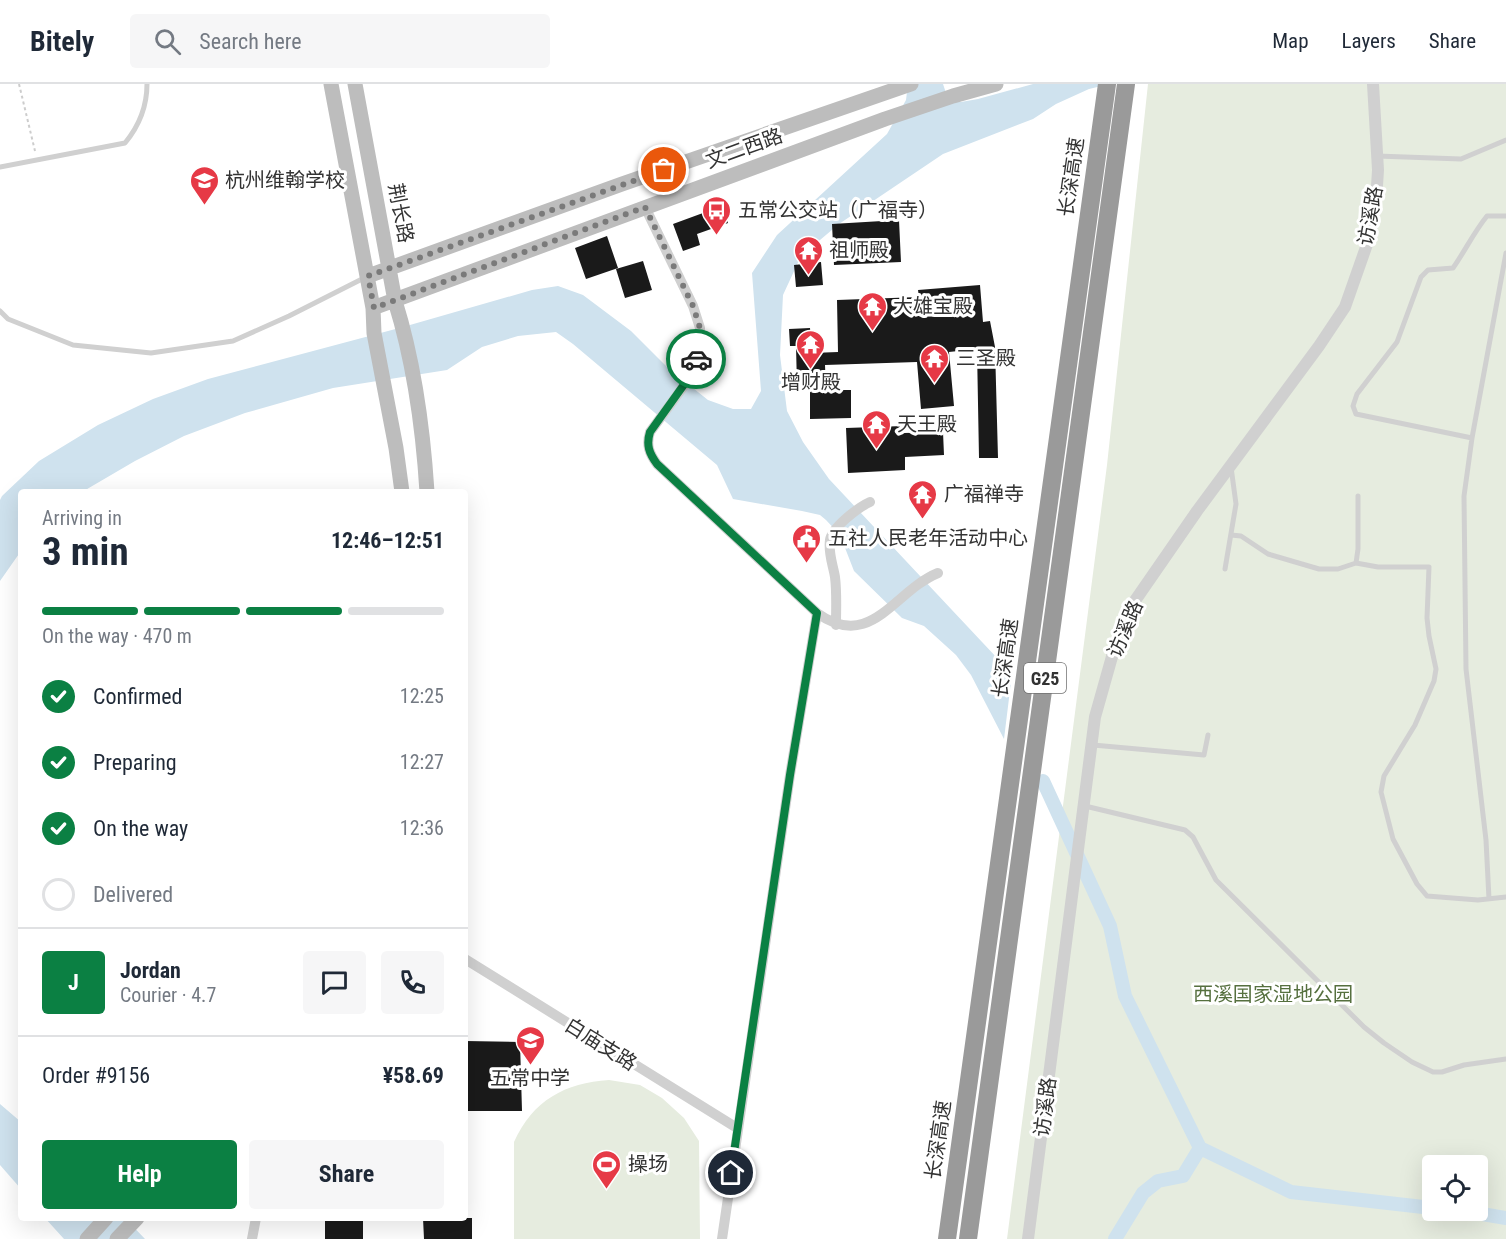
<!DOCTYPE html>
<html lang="en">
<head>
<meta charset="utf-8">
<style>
  body { margin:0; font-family:"Roboto Condensed","Noto Sans SC",sans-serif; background:#f6f6f7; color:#1f2937; height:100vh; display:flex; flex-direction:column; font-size:22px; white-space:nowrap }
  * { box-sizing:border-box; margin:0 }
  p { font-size:20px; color:#747a83 }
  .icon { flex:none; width:33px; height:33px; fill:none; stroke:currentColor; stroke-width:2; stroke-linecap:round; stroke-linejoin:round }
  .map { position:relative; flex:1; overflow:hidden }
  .details { position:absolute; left:18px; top:405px; width:450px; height:732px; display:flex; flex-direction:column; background:#fff; border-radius:6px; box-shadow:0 6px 24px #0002 }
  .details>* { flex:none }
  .fabs { position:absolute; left:1422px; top:1071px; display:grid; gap:12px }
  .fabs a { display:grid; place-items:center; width:66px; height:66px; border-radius:6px; background:#fff; box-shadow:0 6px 24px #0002; font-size:30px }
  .pin { position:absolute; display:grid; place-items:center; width:51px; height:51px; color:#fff; margin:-26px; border:3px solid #fff; border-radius:50%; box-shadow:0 2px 6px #0007 }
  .courier { position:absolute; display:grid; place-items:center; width:60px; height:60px; margin:-30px; border:4px solid #0b8043; border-radius:50%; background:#fff; color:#222; box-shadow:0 2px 8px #0007 }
  .overview em { font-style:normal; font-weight:700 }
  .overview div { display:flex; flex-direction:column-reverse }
  .overview { display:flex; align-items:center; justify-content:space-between; height:102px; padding:0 24px }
  h1 { font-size:39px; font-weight:700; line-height:45px }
  .bar { display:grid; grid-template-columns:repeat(4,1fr); gap:9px 6px; align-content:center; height:72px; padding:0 24px }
  .bar i { height:8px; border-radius:4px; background:#e0e1e3 }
  .bar .on { background:#0b8043 }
  .bar p { grid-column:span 4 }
  .line { display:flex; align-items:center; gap:15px; padding:0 24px; border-top:2px solid #e0e1e3 }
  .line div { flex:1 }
  .round { display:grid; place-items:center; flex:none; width:63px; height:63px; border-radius:6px; background:#f6f6f7 }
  ol { padding:0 24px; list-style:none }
  li { display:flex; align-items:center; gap:18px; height:66px }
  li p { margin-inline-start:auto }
  li .icon { padding:6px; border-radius:50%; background:#0b8043; color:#fff; stroke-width:4 }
  li:last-child { color:#747a83 }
  li i { width:33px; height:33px; border:3px solid #e0e1e3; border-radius:50% }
  .primary-button { display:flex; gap:12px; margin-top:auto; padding:12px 24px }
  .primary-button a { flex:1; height:69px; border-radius:6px; background:#0b8043; color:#fff; font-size:24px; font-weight:700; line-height:69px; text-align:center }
  .primary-button a+a { background:#f6f6f7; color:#1f2937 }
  header { display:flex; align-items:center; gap:36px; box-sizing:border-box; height:84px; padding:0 30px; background:#fff; border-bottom:2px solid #e0e1e3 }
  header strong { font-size:28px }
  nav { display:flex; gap:33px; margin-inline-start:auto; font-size:21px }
  .search { width:420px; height:54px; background:#f6f6f7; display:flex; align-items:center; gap:15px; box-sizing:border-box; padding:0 21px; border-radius:6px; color:#747a83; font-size:22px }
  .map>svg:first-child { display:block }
  .green { fill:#e6ecdf; fill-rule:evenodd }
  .water { fill:#cfe2ee }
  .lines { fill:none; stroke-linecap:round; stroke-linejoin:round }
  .canal { stroke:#cfe2ee; stroke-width:14 }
  .building { fill:#1a1a1a }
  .path { stroke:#cdcdcd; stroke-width:2; stroke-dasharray:3 3; stroke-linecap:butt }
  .service { stroke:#d0d0d0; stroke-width:5 }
  .minor { stroke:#d0d0d0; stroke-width:10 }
  .tertiary { stroke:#d0d0d0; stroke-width:12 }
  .secondary { stroke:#bdbdbd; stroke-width:15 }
  .motorway { stroke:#9a9a9a; stroke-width:18 }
  .done { stroke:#7a7a7a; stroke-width:6; stroke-dasharray:0 10.8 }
  .route { stroke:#0b8043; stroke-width:8 }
  .labels { text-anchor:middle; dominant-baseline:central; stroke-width:6; stroke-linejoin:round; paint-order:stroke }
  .shield { fill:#fff; stroke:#707070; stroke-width:1.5 }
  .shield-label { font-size:18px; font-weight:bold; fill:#333 }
  .street-label { font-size:20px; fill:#333; stroke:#fff }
  .poi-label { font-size:20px; fill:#333; stroke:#fff; text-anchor:start }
  .park-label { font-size:20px; fill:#56703f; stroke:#fff }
</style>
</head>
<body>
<header>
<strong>Bitely</strong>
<div class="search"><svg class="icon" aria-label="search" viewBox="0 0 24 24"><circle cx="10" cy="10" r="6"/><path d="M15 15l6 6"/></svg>Search here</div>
<nav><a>Map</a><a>Layers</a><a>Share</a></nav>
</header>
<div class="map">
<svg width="1506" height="1155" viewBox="0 0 1506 1155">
  <rect width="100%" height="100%" fill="#fff"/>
  <!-- green -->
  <path class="green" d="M1148,0H1506V1155H1007L1107,381ZM1432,1082H1478V1126H1432Z
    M609,996L640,1001L662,1014L684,1034L699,1057L700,1155H514V1058C533,1016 565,999 609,996Z"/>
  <!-- water -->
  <path class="water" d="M908,0H943L946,9L961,18L978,15L1033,0H1110L1089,5L1056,20L1033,35L943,70L839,140L801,172L783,211L780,271L787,327L803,358L829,395L998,575L1011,598L1004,655L971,591L956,571L924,542L902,534L854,487L840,451L826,436L820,431L802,427L733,415L717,381L573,260L556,248L518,252L482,263L447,286L333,304L245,329L184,352L135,377L82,408H21V467L0,497V416L2,412L39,377L98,341L153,315L208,295L403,243L532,206L558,202L583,211L631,247L669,285L708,316L733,325H751L761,307L752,189L777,151L887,50L906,16Z
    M0,1020L21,1038V1105L0,1081Z
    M45,1134H125L145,1155H64Z"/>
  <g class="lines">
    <!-- canal -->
    <path class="canal" d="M1043,697L1110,842L1125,912L1200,1064L1291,1108L1432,1124
      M1459,1126L1506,1134
      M1115,1155L1143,1109L1158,1097L1183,1092L1200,1064"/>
  </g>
  <!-- building -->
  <path class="building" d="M722,122L728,139L697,150L700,161L683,167L673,140Z
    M899,136L901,178L834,181L832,140Z
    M607,152L618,184L586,195L575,164Z
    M643,177L652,206L625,214L616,185Z
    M821,178L823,201L796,203L794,181Z
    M980,201L983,238L990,237L995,263L998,374H979L977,265L949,268L954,322L921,325L917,278L825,281L826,306H851V334L810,335V302H797L796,262H790L789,245L810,244L812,269L838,268L837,216L919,213L918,206Z
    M903,342L904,349L943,348L944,371L905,373V386L848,389L846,344Z
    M465,957L520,958L522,1027H465Z
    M325,1134H363V1155H325Z
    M423,1134H472V1155H424Z"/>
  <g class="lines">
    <!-- path -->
    <path class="path" d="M19,0L35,67"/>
    <!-- service -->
    <path class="service" d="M1377,72L1461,75L1506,56
      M0,83L125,59C139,42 147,23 147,0
      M0,227L8,235L73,261L151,269L233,257L289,232L366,193
      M1472,354L1506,169
      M1231,451L1241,452L1268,470L1319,485H1338L1356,479L1358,465V412
      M1356,479L1378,483H1429L1427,534L1429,552L1436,585L1434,597L1415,641L1384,692L1381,708L1393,755L1417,800L1427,812L1478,816L1506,813
      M1225,485L1236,420L1231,383
      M1093,661L1204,671L1208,651
      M1085,722L1185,746L1193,753L1216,796L1364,943L1384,959L1412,978L1433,988H1442L1464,981L1506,975
      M1489,815L1486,756L1466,585L1464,412L1472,354L1356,330L1353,322L1357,310L1397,258L1421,193L1428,186L1453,184C1465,167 1474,148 1487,132H1506"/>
    <!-- minor -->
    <path class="minor" d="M645,123L693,222L700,244L698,270L689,295L650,348C646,361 649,369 657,380L817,529C871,568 894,507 938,489
      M836,541C836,525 837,509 835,493C833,481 828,469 830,456C832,443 859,423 870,418
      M465,875L737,1044
      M252,1155L256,1134
      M722,1155L790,691L817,529"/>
    <!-- tertiary -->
    <path class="tertiary" d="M1028,1155L1095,633L1115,562L1132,521L1197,427L1319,262L1345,223L1371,149L1376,118L1378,86L1373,0"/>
    <!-- secondary -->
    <path class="secondary" d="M331,0L373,224L374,249L396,364L402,408
      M355,0L395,217C414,278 423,344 427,408
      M368,192L622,100L911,0
      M373,224L885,35L953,12L996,0
      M87,1155L106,1134
      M117,1155L137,1134"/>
    <!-- motorway -->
    <path class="motorway" d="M947,1155L1107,0
      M968,1155L1126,0"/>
  </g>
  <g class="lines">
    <!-- done -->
    <path class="done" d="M664,86L368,192L374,224L645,123L693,222L700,244L696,275"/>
    <!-- route -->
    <path class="route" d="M696,275L688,295L650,348C646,361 649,369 657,380L817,529L790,691L731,1089"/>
  </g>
  <!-- icons -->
  <defs>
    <symbol id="school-pin" viewBox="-11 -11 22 30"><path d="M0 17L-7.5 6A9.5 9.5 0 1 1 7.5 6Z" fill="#e63946" stroke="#fff"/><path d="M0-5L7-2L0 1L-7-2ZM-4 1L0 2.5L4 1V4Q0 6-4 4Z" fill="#fff"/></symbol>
    <symbol id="bus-pin" viewBox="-11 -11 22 30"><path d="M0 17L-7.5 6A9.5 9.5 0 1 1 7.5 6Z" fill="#e63946" stroke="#fff"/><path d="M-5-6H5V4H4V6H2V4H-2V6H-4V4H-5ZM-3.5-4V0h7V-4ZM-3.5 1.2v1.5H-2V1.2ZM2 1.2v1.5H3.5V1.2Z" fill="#fff"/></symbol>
    <symbol id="temple-pin" viewBox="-11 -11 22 30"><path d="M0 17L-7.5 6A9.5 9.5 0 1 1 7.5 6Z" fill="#e63946" stroke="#fff"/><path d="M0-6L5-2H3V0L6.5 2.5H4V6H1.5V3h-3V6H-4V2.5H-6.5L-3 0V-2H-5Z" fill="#fff"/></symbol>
    <symbol id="civic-pin" viewBox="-11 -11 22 30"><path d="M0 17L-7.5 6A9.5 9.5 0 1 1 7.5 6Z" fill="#e63946" stroke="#fff"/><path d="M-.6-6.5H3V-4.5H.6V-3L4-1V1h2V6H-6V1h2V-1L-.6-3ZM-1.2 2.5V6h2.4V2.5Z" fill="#fff"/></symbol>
    <symbol id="stadium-pin" viewBox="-11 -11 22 30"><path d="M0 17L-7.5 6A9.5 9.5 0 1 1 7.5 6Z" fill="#e63946" stroke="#fff"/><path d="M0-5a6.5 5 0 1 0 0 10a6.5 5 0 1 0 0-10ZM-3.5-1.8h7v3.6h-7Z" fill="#fff"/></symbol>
  </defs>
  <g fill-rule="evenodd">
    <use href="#school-pin" x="188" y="80" width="33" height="45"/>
    <use href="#bus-pin" x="700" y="110" width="33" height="45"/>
    <use href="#temple-pin" x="792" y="150" width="33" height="45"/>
    <use href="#temple-pin" x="856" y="206" width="33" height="45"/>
    <use href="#temple-pin" x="794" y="244" width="33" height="45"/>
    <use href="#temple-pin" x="918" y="258" width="33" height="45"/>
    <use href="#temple-pin" x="860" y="324" width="33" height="45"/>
    <use href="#temple-pin" x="906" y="394" width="33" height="45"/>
    <use href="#civic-pin" x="790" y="438" width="33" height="45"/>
    <use href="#school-pin" x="514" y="940" width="33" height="45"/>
    <use href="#stadium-pin" x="590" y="1064" width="33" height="45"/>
  </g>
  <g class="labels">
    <!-- shield labels -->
    <rect class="shield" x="1024" y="579" width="42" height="30" rx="4.5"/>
    <g class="shield-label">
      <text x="1045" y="594">G25</text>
    </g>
    <!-- street labels -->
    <g class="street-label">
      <text transform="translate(744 64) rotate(-20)">文二西路</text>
      <text transform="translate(1071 93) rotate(-82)">长深高速</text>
      <text transform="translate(401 129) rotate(79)">荆长路</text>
      <text transform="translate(1370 132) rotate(-80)">访溪路</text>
      <text transform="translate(1125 545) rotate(-67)">访溪路</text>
      <text transform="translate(1005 574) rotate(-82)">长深高速</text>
      <text transform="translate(601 960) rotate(32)">白庙支路</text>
      <text transform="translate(1045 1023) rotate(-83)">访溪路</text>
      <text transform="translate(938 1056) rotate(-82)">长深高速</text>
    </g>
    <!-- poi labels -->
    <g class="poi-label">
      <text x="225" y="96">杭州维翰学校</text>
      <text x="738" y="126">五常公交站（广福寺）</text>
      <text x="829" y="166">祖师殿</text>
      <text x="893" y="222">大雄宝殿</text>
      <text x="956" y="274">三圣殿</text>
      <text x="811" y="298" text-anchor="middle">增财殿</text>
      <text x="897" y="340">天王殿</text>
      <text x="944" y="410">广福禅寺</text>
      <text x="828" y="454">五社人民老年活动中心</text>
      <text x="530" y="994" text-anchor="middle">五常中学</text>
      <text x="628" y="1080">操场</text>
    </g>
    <!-- park labels -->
    <g class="park-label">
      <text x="1273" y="910">西溪国家湿地公园</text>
    </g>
  </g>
</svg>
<div class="fabs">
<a><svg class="icon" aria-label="locate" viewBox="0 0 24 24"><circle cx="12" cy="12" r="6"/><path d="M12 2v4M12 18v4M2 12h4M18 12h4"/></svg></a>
</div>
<div class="pin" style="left:664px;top:86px;background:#ea580c"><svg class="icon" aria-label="bag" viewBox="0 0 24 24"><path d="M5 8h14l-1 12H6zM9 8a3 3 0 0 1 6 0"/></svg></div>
<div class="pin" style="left:731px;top:1089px;background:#1f2937"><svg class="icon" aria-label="home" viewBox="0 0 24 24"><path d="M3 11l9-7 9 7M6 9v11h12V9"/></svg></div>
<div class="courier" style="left:696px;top:275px"><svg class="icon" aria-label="car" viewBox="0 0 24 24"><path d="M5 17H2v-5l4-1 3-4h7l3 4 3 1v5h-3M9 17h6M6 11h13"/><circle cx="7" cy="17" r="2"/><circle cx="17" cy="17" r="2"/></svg></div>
<section class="details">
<div class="overview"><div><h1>3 min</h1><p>Arriving in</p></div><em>12:46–12:51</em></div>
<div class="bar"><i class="on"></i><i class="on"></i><i class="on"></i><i></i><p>On the way · 470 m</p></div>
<ol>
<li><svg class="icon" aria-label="check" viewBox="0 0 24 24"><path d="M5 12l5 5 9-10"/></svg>Confirmed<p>12:25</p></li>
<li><svg class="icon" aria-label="check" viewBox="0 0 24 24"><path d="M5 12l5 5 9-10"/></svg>Preparing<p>12:27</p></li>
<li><svg class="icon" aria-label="check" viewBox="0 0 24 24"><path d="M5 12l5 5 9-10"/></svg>On the way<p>12:36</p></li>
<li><i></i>Delivered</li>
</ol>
<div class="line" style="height:108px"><b class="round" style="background:#0b8043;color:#fff">J</b><div><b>Jordan</b><p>Courier · 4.7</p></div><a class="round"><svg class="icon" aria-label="chat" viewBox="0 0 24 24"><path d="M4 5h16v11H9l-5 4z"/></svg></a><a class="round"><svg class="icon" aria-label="phone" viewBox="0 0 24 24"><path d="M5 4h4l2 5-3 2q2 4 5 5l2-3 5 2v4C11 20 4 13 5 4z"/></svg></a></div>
<div class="line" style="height:78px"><div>Order #9156</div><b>¥58.69</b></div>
<div class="primary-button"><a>Help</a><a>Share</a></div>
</section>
</div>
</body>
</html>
